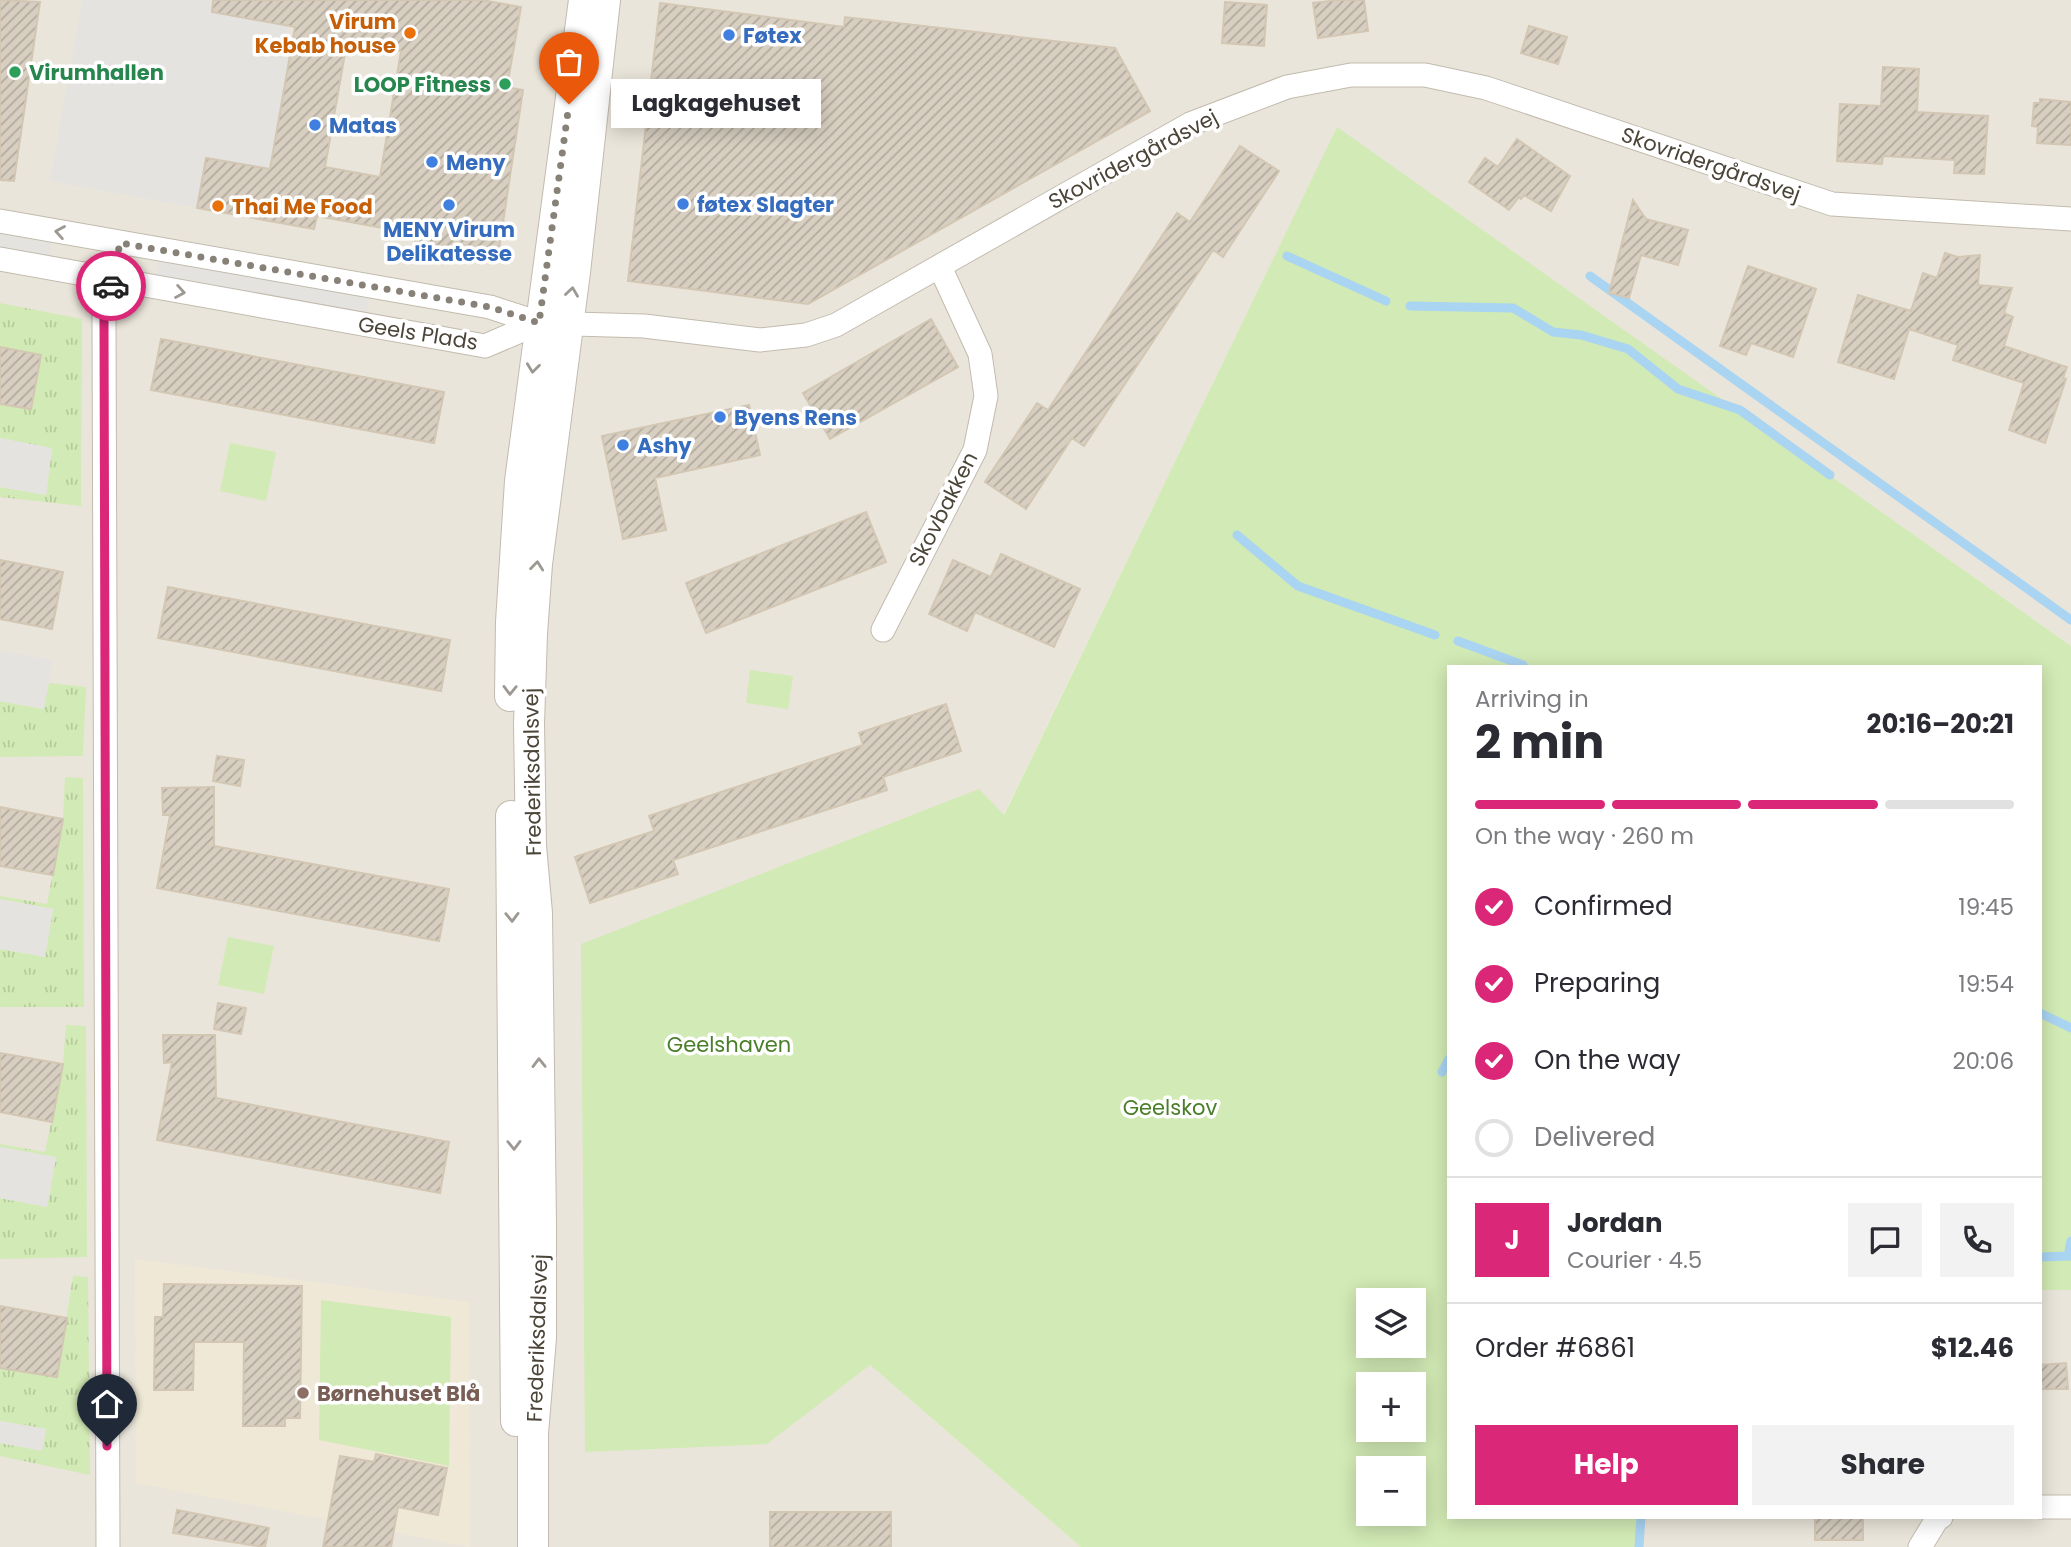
<!DOCTYPE html>
<html lang="en">
<head>
<meta charset="utf-8">
<style>
  body { margin:0; font-family:Poppins,sans-serif; background:#f2f2f3; color:#2b2b33; height:100vh; display:flex; flex-direction:column; font-size:26px; white-space:nowrap }
  * { box-sizing:border-box; margin:0 }
  p { font-size:23px; color:#7c7c81 }
  .icon { flex:none; width:38px; height:38px; fill:none; stroke:currentColor; stroke-width:2; stroke-linecap:round; stroke-linejoin:round }
  .map { position:relative; flex:1; overflow:hidden }
  .panel { position:absolute; left:1447px; top:665px; width:595px; height:854px; display:flex; flex-direction:column; background:#fff; border-radius:0px; box-shadow:0 4px 18px #0003 }
  .panel>* { flex:none }
  .buttons { position:absolute; left:1356px; top:1288px; display:grid; gap:14px }
  .buttons a { display:grid; place-items:center; width:70px; height:70px; border-radius:0px; background:#fff; box-shadow:0 4px 18px #0003; font-size:35px }
  .pin { position:absolute; display:grid; place-items:center; width:60px; height:60px; color:#fff; margin:-72px -30px; border-radius:50% 50% 50% 0; rotate:-45deg; box-shadow:0 0 7px #0007 }
  .pin .icon { rotate:45deg }
  .courier { position:absolute; display:grid; place-items:center; width:70px; height:70px; margin:-35px; border:5px solid #db2777; border-radius:50%; background:#fff; color:#222; box-shadow:0 2px 9px #0007 }
  .bubble { position:absolute; height:49px; border-radius:0px; background:#fff; box-shadow:0 4px 18px #0003; font-size:23px; font-weight:700; line-height:49px; text-align:center }
  .headline em { font-style:normal; font-weight:700 }
  .headline div { display:flex; flex-direction:column-reverse }
  .headline { display:flex; align-items:center; justify-content:space-between; height:119px; padding:0 28px }
  h1 { font-size:46px; font-weight:700; line-height:52px }
  .bar { display:grid; grid-template-columns:repeat(4,1fr); gap:10px 7px; align-content:center; height:84px; padding:0 28px }
  .bar i { height:9px; border-radius:5px; background:#e1e1e2 }
  .bar .current { background:#db2777 }
  .bar p { grid-column:span 4 }
  .line { display:flex; align-items:center; gap:18px; padding:0 28px; border-top:2px solid #e1e1e2 }
  .line div { flex:1 }
  .round { display:grid; place-items:center; flex:none; width:74px; height:74px; border-radius:0px; background:#f2f2f3 }
  ol { padding:0 28px; list-style:none }
  li { display:flex; align-items:center; gap:21px; height:77px }
  li p { margin-inline-start:auto }
  li .icon { padding:7px; border-radius:50%; background:#db2777; color:#fff; stroke-width:4 }
  li:last-child { color:#7c7c81 }
  li i { width:38px; height:38px; border:4px solid #e1e1e2; border-radius:50% }
  .cta { display:flex; gap:14px; margin-top:auto; padding:14px 28px }
  .cta a { flex:1; height:80px; border-radius:0px; background:#db2777; color:#fff; font-size:28px; font-weight:700; line-height:80px; text-align:center }
  .cta a+a { background:#f2f2f3; color:#2b2b33 }
  .map>svg:first-child { display:block }
  .residential { fill:#eae5da }
  .education { fill:#efe8d6 }
  .grass { fill:url(#grass-tufts) }
  .green { fill:#d2eab5; fill-rule:evenodd }
  .parking { fill:#e5e3e0 }
  .lines { fill:none; stroke-linecap:round; stroke-linejoin:round }
  .stream { stroke:#a9d4f2; stroke-width:9 }
  .building { fill:url(#building-hatch); stroke:#d3c7b4; stroke-width:2; fill-rule:evenodd }
  .minor-casing { stroke:#c2bbae; stroke-width:25 }
  .tertiary-casing { stroke:#c2bbae; stroke-width:32 }
  .minor { stroke:#fff; stroke-width:23 }
  .tertiary { stroke:#fff; stroke-width:30 }
  .oneway { stroke:#9c9892 }
  .done { stroke:#878178; stroke-width:7; stroke-dasharray:0 12.6 }
  .route { stroke:#db2777; stroke-width:9 }
  .food-dot { fill:#e8710a; stroke:#fff; stroke-width:2.5 }
  .shop-dot { fill:#3f7fe0; stroke:#fff; stroke-width:2.5 }
  .leisure-dot { fill:#2e9e5b; stroke:#fff; stroke-width:2.5 }
  .education-dot { fill:#8d6e63; stroke:#fff; stroke-width:2.5 }
  .labels { text-anchor:middle; dominant-baseline:central; stroke-width:7; stroke-linejoin:round; paint-order:stroke }
  .food-label { font-size:21px; font-weight:bold; fill:#c56008; stroke:#fff; text-anchor:end }
  .shop-label { font-size:21px; font-weight:bold; fill:#366cbe; stroke:#fff; text-anchor:start }
  .leisure-label { font-size:21px; font-weight:bold; fill:#27864d; stroke:#fff; text-anchor:start }
  .street-label { font-size:21px; fill:#4b4439; stroke:#fff }
  .park-label { font-size:21px; fill:#4a7f2a; stroke:#fff }
  .education-label { font-size:21px; font-weight:bold; fill:#785e54; stroke:#fff; text-anchor:start }
</style>
</head>
<body>
<div class="map">
<svg width="2071" height="1547" viewBox="0 0 2071 1547">
  <defs>
    <pattern id="grass-tufts" width="24" height="20" patternUnits="userSpaceOnUse" patternTransform="scale(1.75)"><rect width="24" height="20" fill="#d2eab5"/><path d="M3 7l-1-3M5 7V3M7 7l1-3M15 17l-1-3M17 17v-4M19 17l1-3" fill="none" stroke="#b6ca9c"/></pattern>
    <pattern id="building-hatch" width="6" height="6" patternUnits="userSpaceOnUse" patternTransform="scale(1.75)"><rect width="6" height="6" fill="#d8cfc1"/><path d="M-1 1l2-2M0 6l6-6M5 7l2-2" fill="none" stroke="#b1aa9e"/></pattern>
  </defs>
  <rect width="100%" height="100%" fill="#f6f3ec"/>
  <!-- residential -->
  <path class="residential" d="M0,0H2071V646L1337,128L776,1284L1081,1547H0Z
    M2041,1290H2071V1547H1636L1639,1517H2040Z"/>
  <!-- education -->
  <path class="education" d="M135,1259L469,1302L470,1547L136,1483Z"/>
  <!-- grass -->
  <path class="grass" d="M0,303L82,319L81,506L0,497V487L46,495L52,449L0,438V404L31,409L41,355L0,347Z
    M49,683L86,687L83,756L0,757V701L43,709Z
    M65,777L83,778L84,1007H0V949L45,956L53,909L0,899V896L47,904L63,819Z
    M66,1025L86,1026L87,1257L0,1259V1198L47,1207L56,1158L0,1147V1144L45,1152L63,1064Z
    M73,1276L88,1277L90,1475L0,1456V1443L42,1450L46,1429L0,1421V1368L57,1377Z"/>
  <!-- green -->
  <path class="green" d="M1337,127L2071,646V1290H2040V667H1449V1517H1639L1636,1547H1081L870,1365L767,1444L585,1452L581,944L979,789L1004,815ZM1368,1300H1414V1346H1368ZM1414,1384V1430H1368V1384ZM1414,1468V1514H1368V1468Z
    M230,443L276,452L266,501L220,491Z
    M750,670L793,676L788,709L746,703Z
    M228,937L274,946L264,994L218,985Z
    M321,1300L451,1317L449,1466L319,1440Z"/>
  <!-- parking -->
  <path class="parking" d="M82,0H243L240,17L287,26L292,39L270,169L206,158L197,208L50,181Z
    M0,228L52,238L49,257L0,249Z
    M160,259L369,298L366,316L156,277Z
    M0,438L52,448L46,495L0,487Z
    M0,651L53,660L44,709L0,701Z
    M0,899L53,909L45,957L0,949Z
    M0,1147L56,1157L47,1207L0,1198Z
    M0,1421L46,1429L42,1451L0,1443Z"/>
  <g class="lines">
    <!-- stream -->
    <path class="stream" d="M1287,256L1386,301
      M1590,276L2071,620
      M1410,306L1513,308L1553,332L1581,335L1628,349L1678,389L1740,410L1830,475
      M1237,535L1298,586L1435,635
      M1458,641L1523,665V667
      M2040,1013L2071,1028
      M1442,1072L1449,1059
      M2068,1256L2071,1241
      M2040,1257L2071,1256
      M1639,1547L1641,1517"/>
  </g>
  <!-- building -->
  <path class="building" d="M0,0L40,2L14,181L0,180Z
    M213,0H482L521,7L507,87L523,90L498,256L415,242L416,234L317,216L314,229L197,208L206,158L270,169L295,27L212,12ZM347,42L401,51L380,177L325,167Z
    M1339,0H1364L1368,31L1318,38L1313,3Z
    M1225,2L1267,5L1264,46L1222,43Z
    M660,3L844,27L845,17L1115,48L1150,111L808,304L628,281Z
    M1529,26L1567,37L1558,64L1521,53Z
    M1883,67L1919,69L1917,112L1988,116L1984,174L1954,173L1955,160L1883,156L1882,164L1837,161L1840,104L1881,106Z
    M2040,99L2071,102V145L2037,143L2038,127L2032,126L2034,103H2040Z
    M1517,139L1570,176L1551,211L1524,195L1521,199L1519,197L1509,210L1469,182L1485,158L1498,167Z
    M1240,146L1279,171L1223,257L1213,250L1084,446L1072,438L1026,509L985,482L1037,403L1048,410L1177,213L1190,222Z
    M1633,200L1646,219L1688,230L1678,265L1641,255L1629,298L1609,293Z
    M1945,253L1958,257L1980,255L1978,285L2012,288L2004,313L2013,317L2004,346L2067,367L2063,378L2066,379L2045,443L2009,430L2024,383L1953,360L1958,345L1909,329L1894,379L1838,362L1858,295L1911,311L1923,273L1937,278Z
    M1748,266L1816,289L1793,357L1751,343L1746,355L1720,346Z
    M931,319L958,367L830,439L803,393Z
    M161,339L444,392L434,443L151,390Z
    M0,347L41,355L31,409L0,404Z
    M749,405L760,455L655,478L666,530L623,539L602,436Z
    M866,512L886,562L706,633L686,583Z
    M1001,554L1080,589L1054,647L975,612L967,631L929,614L953,560L991,577Z
    M0,560L63,572L52,629L0,619Z
    M168,587L450,640L441,691L158,638Z
    M946,704L961,751L883,777L887,790L673,860L678,874L590,903L575,857L654,831L649,816L863,745L859,733Z
    M217,756L244,760L240,786L213,781Z
    M214,787V846L449,889L439,941L157,888L170,815H163L162,788Z
    M0,807L63,819L53,875L0,866Z
    M218,1003L246,1008L241,1034L214,1029Z
    M163,1035H215L216,1098L449,1142L440,1193L157,1140L172,1062L164,1063Z
    M0,1053L63,1064L52,1122L0,1112Z
    M164,1284L302,1286L300,1418H285V1426H243L244,1342H194L193,1390H154L155,1317H163Z
    M0,1306L67,1318L57,1377L0,1368Z
    M2066,1363L2068,1389H2040V1365Z
    M376,1454L447,1468L438,1515L398,1507L391,1547H323L340,1456L374,1462Z
    M177,1510L269,1528L265,1547L173,1533Z
    M770,1512H891V1547H770Z
    M1815,1517H1863V1540H1815Z"/>
  <g class="lines">
    <defs>
      <path id="minor" d="M0,221L490,307L539,323L644,326L760,340L806,335L836,325L1190,124L1287,87L1351,75H1425L1486,88L1832,204L2071,219
        M0,259L485,346L539,323
        M883,630L975,450L986,396L980,354L940,267
        M2040,1507H2071
        M108,1547L104,318L120,243
        M1920,1547L1937,1519L1941,1517"/>
      <path id="tertiary" d="M510,696L511,622L520,481L584,0
        M511,816L516,1421
        M533,1547V1433L541,1338V1224L537,913L531,846L529,724L532,634L537,564L575,272L605,0"/>
    </defs>
    <!-- minor casing -->
    <use href="#minor" class="minor-casing"/>
    <!-- tertiary casing -->
    <use href="#tertiary" class="tertiary-casing"/>
    <!-- minor -->
    <use href="#minor" class="minor"/>
    <!-- tertiary -->
    <use href="#tertiary" class="tertiary"/>
  </g>
  <!-- one-way arrows -->
  <defs><path id="oneway-chevron" d="M-2-3.5L2.5 0L-2 3.5" fill="none" stroke-width="1.6" stroke-linecap="round" stroke-linejoin="round" transform="scale(1.75)"/></defs>
  <g class="oneway">
    <use href="#oneway-chevron" transform="translate(60 232) rotate(-170)"/>
    <use href="#oneway-chevron" transform="translate(180 292) rotate(10)"/>
    <use href="#oneway-chevron" transform="translate(572 292) rotate(-82)"/>
    <use href="#oneway-chevron" transform="translate(533 368) rotate(97)"/>
    <use href="#oneway-chevron" transform="translate(537 566) rotate(-84)"/>
    <use href="#oneway-chevron" transform="translate(510 690) rotate(91)"/>
    <use href="#oneway-chevron" transform="translate(512 917) rotate(89)"/>
    <use href="#oneway-chevron" transform="translate(539 1063) rotate(-91)"/>
    <use href="#oneway-chevron" transform="translate(514 1145) rotate(89)"/>
  </g>
  <g class="lines">
    <!-- done -->
    <path class="done" d="M111,286L120,243L490,307L539,323L569,104"/>
    <!-- route -->
    <path class="route" d="M107,1446L104,318L111,286"/>
  </g>
  <!-- markers -->
  <g class="food-dot">
    <circle cx="410" cy="33" r="7"/>
    <circle cx="218" cy="206" r="7"/>
  </g>
  <g class="shop-dot">
    <circle cx="729" cy="35" r="7"/>
    <circle cx="315" cy="125" r="7"/>
    <circle cx="432" cy="162" r="7"/>
    <circle cx="683" cy="204" r="7"/>
    <circle cx="449" cy="205" r="7"/>
    <circle cx="720" cy="417" r="7"/>
    <circle cx="623" cy="445" r="7"/>
  </g>
  <g class="leisure-dot">
    <circle cx="15" cy="72" r="7"/>
    <circle cx="505" cy="84" r="7"/>
  </g>
  <circle class="education-dot" cx="303" cy="1393" r="7"/>
  <g class="labels">
    <!-- food labels -->
    <g class="food-label">
      <text x="396" y="21">Virum<tspan x="396" dy="24">Kebab house</tspan></text>
      <text x="232" y="206" text-anchor="start">Thai Me Food</text>
    </g>
    <!-- shop labels -->
    <g class="shop-label">
      <text x="743" y="35">Føtex</text>
      <text x="329" y="125">Matas</text>
      <text x="446" y="162">Meny</text>
      <text x="697" y="204">føtex Slagter</text>
      <text x="449" y="229" text-anchor="middle">MENY Virum<tspan x="449" dy="24">Delikatesse</tspan></text>
      <text x="734" y="417">Byens Rens</text>
      <text x="637" y="445">Ashy</text>
    </g>
    <!-- leisure labels -->
    <g class="leisure-label">
      <text x="29" y="72">Virumhallen</text>
      <text x="491" y="84" text-anchor="end">LOOP Fitness</text>
    </g>
    <!-- street labels -->
    <g class="street-label">
      <text transform="translate(1133 159) rotate(-28)">Skovridergårdsvej</text>
      <text transform="translate(1711 164) rotate(19)">Skovridergårdsvej</text>
      <text transform="translate(418 333) rotate(9)">Geels Plads</text>
      <text transform="translate(943 509) rotate(-63)">Skovbakken</text>
      <text transform="translate(532 772) rotate(-91)">Frederiksdalsvej</text>
      <text transform="translate(537 1338) rotate(-88)">Frederiksdalsvej</text>
    </g>
    <!-- park labels -->
    <g class="park-label">
      <text x="729" y="1044">Geelshaven</text>
      <text x="1170" y="1107">Geelskov</text>
    </g>
    <!-- education labels -->
    <g class="education-label">
      <text x="317" y="1393">Børnehuset Blå</text>
    </g>
  </g>
</svg>
<div class="buttons">
<a><svg class="icon" aria-label="layers" viewBox="0 0 24 24"><path d="M12 4l9 5-9 5-9-5zM3 14l9 5 9-5"/></svg></a>
<a>+</a>
<a>−</a>
</div>
<div class="pin" style="left:569px;top:104px;background:#ea580c"><svg class="icon" aria-label="bag" viewBox="0 0 24 24"><path d="M5 8h14l-1 12H6zM9 8a3 3 0 0 1 6 0"/></svg></div>
<div class="pin" style="left:107px;top:1446px;background:#1f2937"><svg class="icon" aria-label="home" viewBox="0 0 24 24"><path d="M3 11l9-7 9 7M6 9v11h12V9"/></svg></div>
<div class="courier" style="left:111px;top:286px"><svg class="icon" aria-label="car" viewBox="0 0 24 24"><path d="M5 17H2v-5l4-1 3-4h7l3 4 3 1v5h-3M9 17h6M6 11h13"/><circle cx="7" cy="17" r="2"/><circle cx="17" cy="17" r="2"/></svg></div>
<div class="bubble" style="left:611px;top:79px;width:210px">Lagkagehuset</div>
<section class="panel">
<div class="headline"><div><h1>2 min</h1><p>Arriving in</p></div><em>20:16–20:21</em></div>
<div class="bar"><i class="current"></i><i class="current"></i><i class="current"></i><i></i><p>On the way · 260 m</p></div>
<ol>
<li><svg class="icon" aria-label="check" viewBox="0 0 24 24"><path d="M5 12l5 5 9-10"/></svg>Confirmed<p>19:45</p></li>
<li><svg class="icon" aria-label="check" viewBox="0 0 24 24"><path d="M5 12l5 5 9-10"/></svg>Preparing<p>19:54</p></li>
<li><svg class="icon" aria-label="check" viewBox="0 0 24 24"><path d="M5 12l5 5 9-10"/></svg>On the way<p>20:06</p></li>
<li><i></i>Delivered</li>
</ol>
<div class="line" style="height:126px"><b class="round" style="background:#db2777;color:#fff">J</b><div><b>Jordan</b><p>Courier · 4.5</p></div><a class="round"><svg class="icon" aria-label="chat" viewBox="0 0 24 24"><path d="M4 5h16v11H9l-5 4z"/></svg></a><a class="round"><svg class="icon" aria-label="phone" viewBox="0 0 24 24"><path d="M5 4h4l2 5-3 2q2 4 5 5l2-3 5 2v4C11 20 4 13 5 4z"/></svg></a></div>
<div class="line" style="height:91px"><div>Order #6861</div><b>$12.46</b></div>
<div class="cta"><a>Help</a><a>Share</a></div>
</section>
</div>
</body>
</html>
